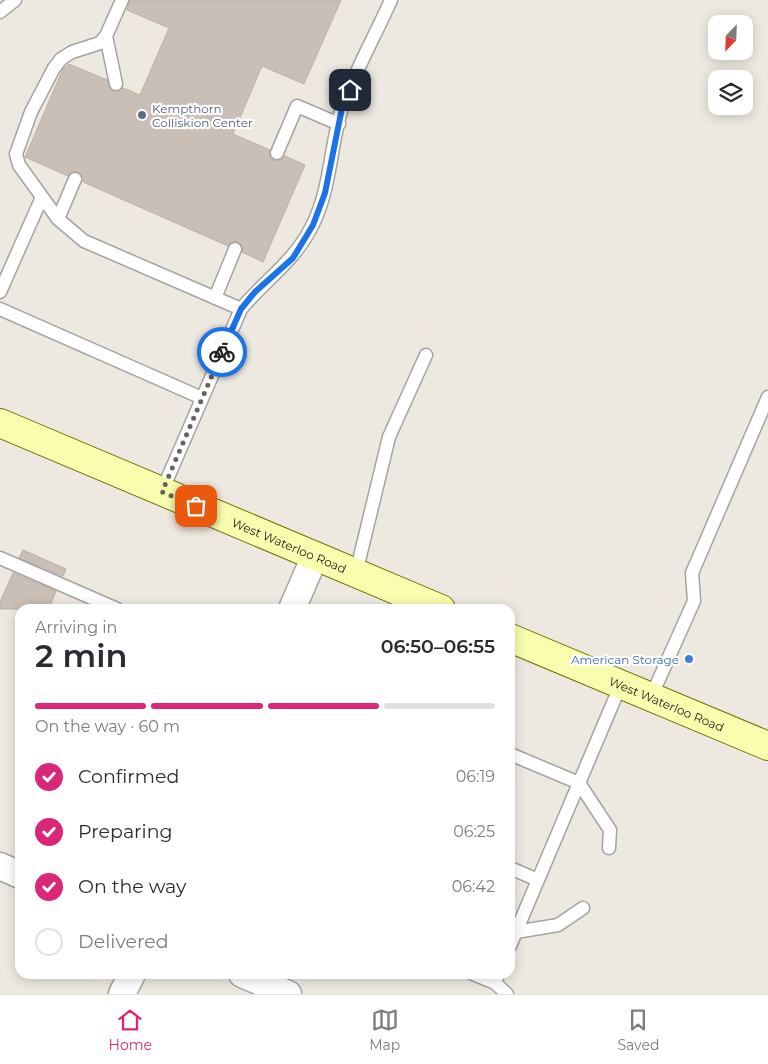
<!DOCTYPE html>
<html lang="en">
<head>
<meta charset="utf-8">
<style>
  body { margin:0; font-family:Montserrat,sans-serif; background:#f2f2f3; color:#2b2b33; height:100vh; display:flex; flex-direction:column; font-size:19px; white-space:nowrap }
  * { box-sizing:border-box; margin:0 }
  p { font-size:16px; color:#7c7c81 }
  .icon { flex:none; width:28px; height:28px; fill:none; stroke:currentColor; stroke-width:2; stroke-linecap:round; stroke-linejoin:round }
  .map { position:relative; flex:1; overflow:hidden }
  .side { position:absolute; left:15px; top:604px; width:500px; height:375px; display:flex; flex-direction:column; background:#fff; border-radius:15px; box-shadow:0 2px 12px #0003 }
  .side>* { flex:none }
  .needle { width:32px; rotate:203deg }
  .tools { position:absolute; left:708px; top:15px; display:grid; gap:10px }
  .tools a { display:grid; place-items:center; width:45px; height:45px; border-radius:10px; background:#fff; box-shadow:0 2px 12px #0003; font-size:25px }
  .pin { position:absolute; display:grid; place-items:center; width:42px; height:42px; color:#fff; margin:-21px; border-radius:10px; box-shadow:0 2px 8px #0006 }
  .courier { position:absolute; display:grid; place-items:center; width:50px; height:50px; margin:-25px; border:4px solid #1a73e8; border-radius:50%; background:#fff; color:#222; box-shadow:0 1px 6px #0007 }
  .summary em { font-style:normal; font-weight:600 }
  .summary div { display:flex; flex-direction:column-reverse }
  .summary { display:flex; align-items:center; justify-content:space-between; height:85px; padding:0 20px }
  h1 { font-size:32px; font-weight:600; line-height:38px }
  .bar { display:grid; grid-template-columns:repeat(4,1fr); gap:8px 5px; align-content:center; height:60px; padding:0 20px }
  .bar i { height:6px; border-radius:4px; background:#e1e1e2 }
  .bar .active { background:#db2777 }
  .bar p { grid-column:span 4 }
  ol { padding:0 20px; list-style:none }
  li { display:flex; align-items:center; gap:15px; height:55px }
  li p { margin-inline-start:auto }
  li .icon { padding:5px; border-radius:50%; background:#db2777; color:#fff; stroke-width:4 }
  li:last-child { color:#7c7c81 }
  li i { width:28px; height:28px; border:2px solid #e1e1e2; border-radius:50% }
  .tabs { display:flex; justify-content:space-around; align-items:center; height:70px; border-top:1px solid #e1e1e2; background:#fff; font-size:14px; color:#7c7c81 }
  .tabs a { display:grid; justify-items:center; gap:2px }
  .tabs .active { color:#db2777 }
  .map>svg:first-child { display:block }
  .building { fill:#cabfb6; stroke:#c0afa2 }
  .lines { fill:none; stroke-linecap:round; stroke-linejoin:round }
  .service-casing { stroke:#a3a3a3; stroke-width:15 }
  .minor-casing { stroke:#a3a3a3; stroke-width:29 }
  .secondary-casing { stroke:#687500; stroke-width:30 }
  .service { stroke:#fff; stroke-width:12 }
  .minor { stroke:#fff; stroke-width:26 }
  .secondary { stroke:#f9feae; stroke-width:28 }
  .done { stroke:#666461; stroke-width:5; stroke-dasharray:0 9 }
  .route { stroke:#1a73e8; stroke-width:6 }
  .service-dot { fill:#5c6f8a; stroke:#fff; stroke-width:2 }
  .shop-dot { fill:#3f7fe0; stroke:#fff; stroke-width:2 }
  .labels { text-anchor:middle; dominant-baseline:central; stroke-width:4.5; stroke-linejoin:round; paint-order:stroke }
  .service-label { font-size:12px; fill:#4e5e75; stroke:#fff; text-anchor:start }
  .street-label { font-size:12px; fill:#1c1c1c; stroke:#fff }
  .shop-label { font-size:12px; fill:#366cbe; stroke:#fff; text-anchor:end }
</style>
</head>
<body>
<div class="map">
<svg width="768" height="994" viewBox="0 0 768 994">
  <rect width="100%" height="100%" fill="#eee9e0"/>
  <!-- building -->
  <path class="building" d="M130,0H341L304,84L262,66L233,134L270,150V157L274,161L281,160L285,156L305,165L263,262L242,252L243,247L238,242L233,241L228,246L83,182V178L79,172L74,171L68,176L25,157L63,69L69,64L107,80L113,92H118L123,88L140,95L169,28L127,10Z
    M23,550L66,569L63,576L19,558Z
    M13,573L56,591L49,609H0V602Z"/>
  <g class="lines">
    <defs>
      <path id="service" d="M122,0L106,36L100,43L72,52L61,59L54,68L31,112L16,154L19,165L58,219L84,241L241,309
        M0,12L15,0
        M106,36L116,84
        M277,153L297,106L339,124
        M58,219L75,179
        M0,292L42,197
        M215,298L235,249
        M0,309L202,398
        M162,491L241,309C266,279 294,262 312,226C331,189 330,146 342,108C354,73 376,34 391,0
        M0,558L117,609
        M356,573L389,437L426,355
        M651,697L694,601L692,573L768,397
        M510,754L579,783L610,830L609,848
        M510,868L538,880
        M516,932L558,925L583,908
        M510,946L621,684
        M473,974L495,983L498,974
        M495,983L507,994"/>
      <path id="minor" d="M292,609L315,556
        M0,866L20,875
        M242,974L288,994
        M122,994L132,974"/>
      <g id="secondary">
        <path id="s1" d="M0,423L441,609"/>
        <path id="s2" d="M510,638L768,746"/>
      </g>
    </defs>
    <!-- service casing -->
    <use href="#service" class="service-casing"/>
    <!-- minor casing -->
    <use href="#minor" class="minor-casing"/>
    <!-- secondary casing -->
    <use href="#secondary" class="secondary-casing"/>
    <!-- service -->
    <use href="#service" class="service"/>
    <!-- minor -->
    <use href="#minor" class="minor"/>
    <!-- secondary -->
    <use href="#secondary" class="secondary"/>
  </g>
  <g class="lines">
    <!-- done -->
    <path class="done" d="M196,506L162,492L222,352"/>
    <!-- route -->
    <path class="route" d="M222,352L241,309L255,292L293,258L313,225L325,193L342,108L350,90"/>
  </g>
  <!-- markers -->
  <circle class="service-dot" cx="142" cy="115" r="5"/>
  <circle class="shop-dot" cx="689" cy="659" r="5"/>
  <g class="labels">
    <!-- service labels -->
    <g class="service-label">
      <text x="152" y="108">Kempthorn<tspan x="152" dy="14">Colliskion Center</tspan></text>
    </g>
    <!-- street labels -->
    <g class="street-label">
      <text stroke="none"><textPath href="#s1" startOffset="314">West Waterloo Road</textPath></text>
      <text stroke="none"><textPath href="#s2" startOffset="170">West Waterloo Road</textPath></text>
    </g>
    <!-- shop labels -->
    <g class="shop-label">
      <text x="679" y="659">American Storage</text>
    </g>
  </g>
</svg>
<div class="tools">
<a><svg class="needle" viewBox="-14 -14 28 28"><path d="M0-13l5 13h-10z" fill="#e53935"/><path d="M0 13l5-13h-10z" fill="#7c7c81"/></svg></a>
<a><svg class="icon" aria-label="layers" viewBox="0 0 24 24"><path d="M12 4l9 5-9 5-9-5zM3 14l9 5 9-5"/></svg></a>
</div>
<div class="pin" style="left:196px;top:506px;background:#ea580c"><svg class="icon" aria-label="bag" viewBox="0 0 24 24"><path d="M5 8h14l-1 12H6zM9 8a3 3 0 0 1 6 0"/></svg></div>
<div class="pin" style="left:350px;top:90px;background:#1f2937"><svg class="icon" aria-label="home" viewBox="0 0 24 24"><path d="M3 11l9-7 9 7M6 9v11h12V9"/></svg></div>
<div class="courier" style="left:222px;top:352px"><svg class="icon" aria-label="bike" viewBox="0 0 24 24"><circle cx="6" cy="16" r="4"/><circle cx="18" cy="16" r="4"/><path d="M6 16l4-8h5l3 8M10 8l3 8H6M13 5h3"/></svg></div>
<section class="side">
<div class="summary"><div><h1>2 min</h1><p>Arriving in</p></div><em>06:50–06:55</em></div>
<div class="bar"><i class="active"></i><i class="active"></i><i class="active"></i><i></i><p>On the way · 60 m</p></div>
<ol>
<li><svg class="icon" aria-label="check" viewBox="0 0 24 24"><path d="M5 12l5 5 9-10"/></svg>Confirmed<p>06:19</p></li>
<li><svg class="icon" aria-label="check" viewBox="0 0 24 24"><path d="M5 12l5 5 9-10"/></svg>Preparing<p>06:25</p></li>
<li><svg class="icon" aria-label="check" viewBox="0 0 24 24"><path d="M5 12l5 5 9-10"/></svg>On the way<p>06:42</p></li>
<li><i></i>Delivered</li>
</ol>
</section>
</div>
<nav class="tabs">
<a class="active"><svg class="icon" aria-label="home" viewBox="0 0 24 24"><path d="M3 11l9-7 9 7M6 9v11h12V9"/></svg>Home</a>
<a><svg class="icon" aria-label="map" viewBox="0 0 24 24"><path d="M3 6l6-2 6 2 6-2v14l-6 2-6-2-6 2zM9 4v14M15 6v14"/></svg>Map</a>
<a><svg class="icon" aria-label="saved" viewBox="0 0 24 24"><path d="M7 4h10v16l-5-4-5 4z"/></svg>Saved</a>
</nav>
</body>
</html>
